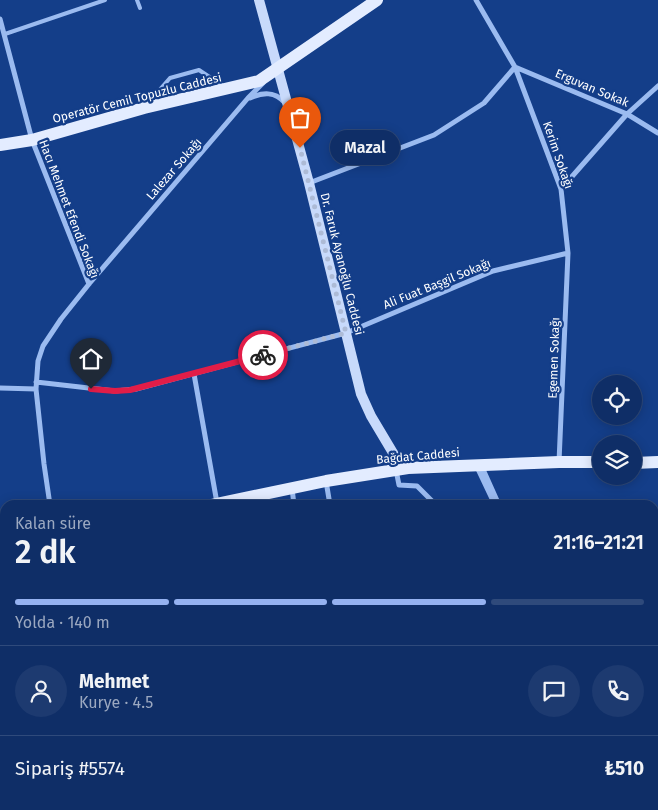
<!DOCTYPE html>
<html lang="tr">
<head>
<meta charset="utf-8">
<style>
  body { margin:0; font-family:"Fira Sans",sans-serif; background:#1d3a70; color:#f1f3f6; height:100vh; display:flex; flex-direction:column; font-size:19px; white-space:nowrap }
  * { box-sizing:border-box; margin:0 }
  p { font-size:16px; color:#9ba8c0 }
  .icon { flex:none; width:28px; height:28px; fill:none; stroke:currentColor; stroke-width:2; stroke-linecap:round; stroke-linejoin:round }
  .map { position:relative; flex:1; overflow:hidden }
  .sheet { position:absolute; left:0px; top:500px; width:659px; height:310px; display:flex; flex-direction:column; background:#0f2e67; border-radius:15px 15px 0 0; box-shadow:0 2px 12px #0003,0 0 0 1px #2f4a7b }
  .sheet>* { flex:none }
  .buttons { position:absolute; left:592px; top:375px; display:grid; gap:10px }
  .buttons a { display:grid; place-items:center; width:50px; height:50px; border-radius:50%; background:#0f2e67; box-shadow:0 2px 12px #0003,0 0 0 1px #2f4a7b; font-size:25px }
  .pin { position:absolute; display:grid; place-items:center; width:42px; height:42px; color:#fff; margin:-51px -21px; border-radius:50% 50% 50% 0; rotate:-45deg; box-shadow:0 0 5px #0007 }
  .pin .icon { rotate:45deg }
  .courier { position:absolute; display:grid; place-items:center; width:50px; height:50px; margin:-25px; border:4px solid #e11d48; border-radius:50%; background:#fff; color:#222; box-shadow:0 1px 6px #0007 }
  .bubble { position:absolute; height:35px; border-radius:18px; background:#0f2e67; box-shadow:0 2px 12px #0003,0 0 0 1px #2f4a7b; font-size:16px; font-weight:600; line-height:35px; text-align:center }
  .overview em { font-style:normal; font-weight:600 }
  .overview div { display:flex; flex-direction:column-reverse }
  .overview { display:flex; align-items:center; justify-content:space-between; height:85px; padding:0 15px }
  h1 { font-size:32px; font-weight:600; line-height:38px }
  .bar { display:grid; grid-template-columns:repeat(4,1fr); gap:8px 5px; align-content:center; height:60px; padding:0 15px }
  .bar i { height:6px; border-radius:4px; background:#2f4a7b }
  .bar .on { background:#95b2f1 }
  .bar p { grid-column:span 4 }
  .line { display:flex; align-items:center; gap:12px; padding:0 15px; border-top:1px solid #2f4a7b }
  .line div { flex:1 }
  .round { display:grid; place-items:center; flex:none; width:52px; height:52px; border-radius:26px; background:#1d3a70 }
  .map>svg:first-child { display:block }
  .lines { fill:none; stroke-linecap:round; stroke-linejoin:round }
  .secondary-tunnel { stroke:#375b9b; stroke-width:10; stroke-dasharray:10 5; stroke-linecap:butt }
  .lane { stroke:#9bbbf0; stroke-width:4 }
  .street { stroke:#9bbbf0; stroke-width:5 }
  .secondary { stroke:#c8dafb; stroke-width:10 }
  .primary { stroke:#e3ecff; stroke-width:12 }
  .rail { stroke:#fff; stroke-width:2.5; stroke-dasharray:9 4; stroke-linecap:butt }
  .done { stroke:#adbbd6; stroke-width:5; stroke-dasharray:0 9 }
  .route { stroke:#e11d48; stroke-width:6 }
  .labels { text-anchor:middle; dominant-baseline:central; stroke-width:4.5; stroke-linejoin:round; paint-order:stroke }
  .street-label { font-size:12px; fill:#fff; stroke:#143e89 }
</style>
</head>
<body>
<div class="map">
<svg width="658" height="810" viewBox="0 0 658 810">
  <rect width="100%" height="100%" fill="#143e89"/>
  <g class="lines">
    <!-- secondary-tunnel -->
    <path class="secondary-tunnel" d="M150,805L151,810"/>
    <!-- lane -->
    <path class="lane" d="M137,0L140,8
      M5,34L105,0
      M149,102L170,78L199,70L223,86"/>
    <!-- street -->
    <path class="street" d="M476,0L515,67L561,189L568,253L559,462
      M0,19L32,140L89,284
      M515,67L627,114L658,133
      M250,98C263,92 275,91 285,103
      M309,183L434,135L484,103L515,67
      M561,189L627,114L658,86
      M194,374L217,503
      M36,382L115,391L136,389L346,333L493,271L568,253
      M0,388L36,389
      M477,467L495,505
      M482,467L499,505
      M396,470L399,485L417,486L436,505
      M326,481L330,505
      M292,488L294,505
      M50,505L44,464L36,389L38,361L43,346L61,319L89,284L248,98L263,83
      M654,622H658
      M0,659L5,673
      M654,673L658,672
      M0,767L5,766
      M654,800L658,798
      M51,805L52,810
      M584,805L585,810
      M114,810L116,805
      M433,810L454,805
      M631,810L642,805"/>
    <!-- secondary -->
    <path class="secondary" d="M259,0L309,183L361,394L371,416L402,468"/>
    <!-- primary -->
    <path class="primary" d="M0,145L32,140L144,108L259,81L377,0
      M634,463L658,462
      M211,505L326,481L408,468L559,462H601
      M0,575L5,573"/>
    <!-- rail -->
    <path class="rail" d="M654,656L658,655
      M654,666L658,665
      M152,810L159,805
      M167,810L173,805
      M178,810L185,805"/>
  </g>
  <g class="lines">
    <!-- done -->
    <path class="done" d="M263,355L346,333L300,148"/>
    <!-- route -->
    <path class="route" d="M91,389L115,391L130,390L263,355"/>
  </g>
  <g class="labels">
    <!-- street labels -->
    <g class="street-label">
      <text transform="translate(592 88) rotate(23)">Erguvan Sokak</text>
      <text transform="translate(137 98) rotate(-14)">Operatör Cemil Topuzlu Caddesi</text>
      <text transform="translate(558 155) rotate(71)">Kerim Sokağı</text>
      <text transform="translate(174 169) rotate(-49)">Lalezar Sokağı</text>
      <text transform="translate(69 209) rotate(69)">Hacı Mehmet Efendi Sokağı</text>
      <text transform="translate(342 264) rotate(76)">Dr. Faruk Ayanoğlu Caddesi</text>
      <text transform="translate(437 284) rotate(-22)">Ali Fuat Başgil Sokağı</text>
      <text transform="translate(554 358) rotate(-88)">Egemen Sokağı</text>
      <text transform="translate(418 456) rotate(-5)">Bağdat Caddesi</text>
    </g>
  </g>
</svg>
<div class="buttons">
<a><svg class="icon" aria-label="locate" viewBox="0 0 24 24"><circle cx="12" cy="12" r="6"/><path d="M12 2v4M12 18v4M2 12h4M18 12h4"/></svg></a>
<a><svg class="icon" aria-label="layers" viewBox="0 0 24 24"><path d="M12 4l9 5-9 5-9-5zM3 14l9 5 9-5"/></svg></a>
</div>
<div class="pin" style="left:300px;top:148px;background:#ea580c"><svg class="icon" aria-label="bag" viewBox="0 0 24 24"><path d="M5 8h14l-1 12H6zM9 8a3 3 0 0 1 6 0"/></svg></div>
<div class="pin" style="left:91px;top:389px;background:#1f2937"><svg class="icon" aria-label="home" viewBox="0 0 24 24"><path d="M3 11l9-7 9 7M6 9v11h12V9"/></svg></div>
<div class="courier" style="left:263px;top:355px"><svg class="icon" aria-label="bike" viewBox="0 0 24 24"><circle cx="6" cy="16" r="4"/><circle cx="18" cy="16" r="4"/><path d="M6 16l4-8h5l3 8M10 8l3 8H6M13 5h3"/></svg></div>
<div class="bubble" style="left:330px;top:130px;width:70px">Mazal</div>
<section class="sheet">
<div class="overview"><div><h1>2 dk</h1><p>Kalan süre</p></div><em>21:16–21:21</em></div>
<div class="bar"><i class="on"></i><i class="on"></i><i class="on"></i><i></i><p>Yolda · 140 m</p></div>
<div class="line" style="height:90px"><a class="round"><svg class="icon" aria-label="person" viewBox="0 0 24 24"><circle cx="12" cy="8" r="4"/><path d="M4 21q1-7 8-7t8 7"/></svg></a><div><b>Mehmet</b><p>Kurye · 4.5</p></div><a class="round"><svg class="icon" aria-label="chat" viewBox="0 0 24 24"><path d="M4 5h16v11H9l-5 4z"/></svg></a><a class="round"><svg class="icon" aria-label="phone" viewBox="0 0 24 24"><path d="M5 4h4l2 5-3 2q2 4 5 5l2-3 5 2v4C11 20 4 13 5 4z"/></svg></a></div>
<div class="line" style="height:65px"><div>Sipariş #5574</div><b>₺510</b></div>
</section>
</div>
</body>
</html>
